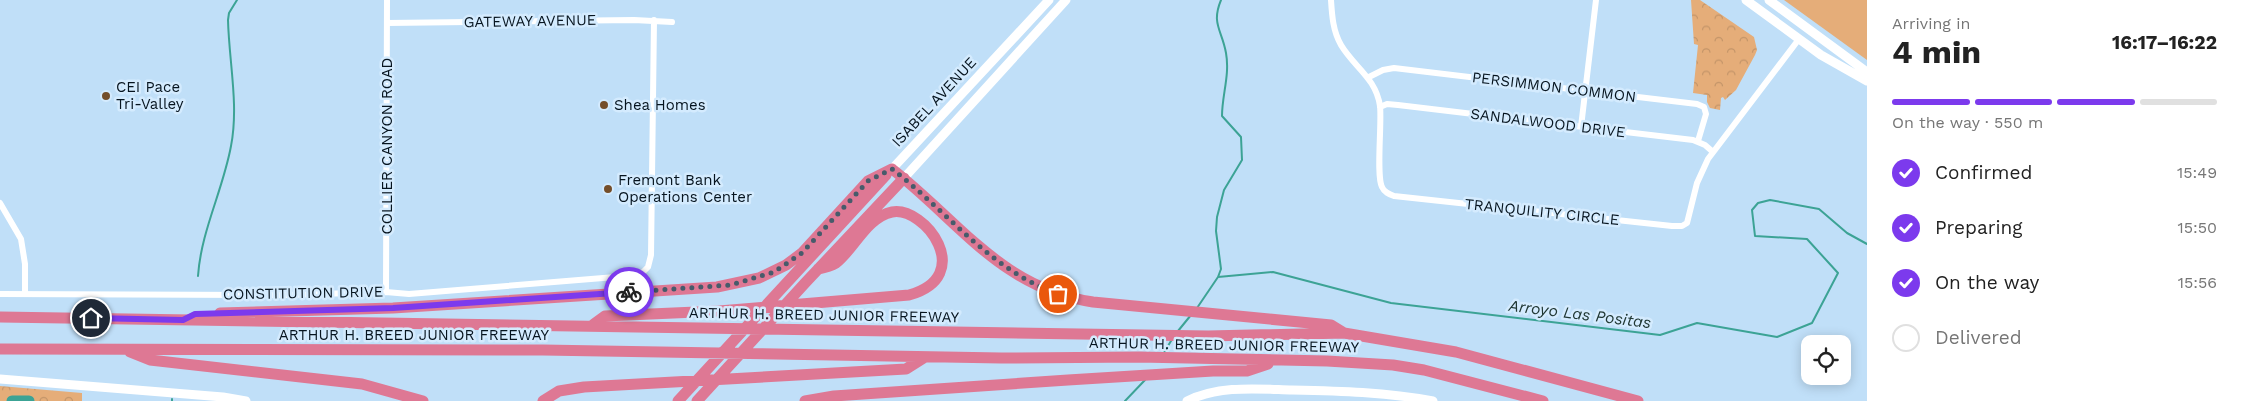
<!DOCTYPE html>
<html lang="en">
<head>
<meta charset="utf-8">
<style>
  body { margin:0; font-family:"Work Sans",sans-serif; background:#f6f6f6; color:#222; height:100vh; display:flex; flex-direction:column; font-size:19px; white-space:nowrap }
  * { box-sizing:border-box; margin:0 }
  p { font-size:16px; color:#767676 }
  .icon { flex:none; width:28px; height:28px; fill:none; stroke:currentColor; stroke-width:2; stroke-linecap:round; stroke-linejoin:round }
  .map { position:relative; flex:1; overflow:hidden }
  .details { display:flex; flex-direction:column; background:#fff; width:375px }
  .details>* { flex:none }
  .tools { position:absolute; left:1801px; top:335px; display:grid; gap:10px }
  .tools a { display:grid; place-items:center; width:50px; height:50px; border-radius:10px; background:#fff; box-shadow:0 2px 12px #0003; font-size:25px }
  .pin { position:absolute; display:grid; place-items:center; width:42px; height:42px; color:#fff; margin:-21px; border:2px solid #fff; border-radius:50%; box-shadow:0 1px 5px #0007 }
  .courier { position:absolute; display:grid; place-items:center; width:50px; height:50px; margin:-25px; border:4px solid #7c3aed; border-radius:50%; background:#fff; color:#222; box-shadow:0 1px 6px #0007 }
  .overview em { font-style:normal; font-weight:700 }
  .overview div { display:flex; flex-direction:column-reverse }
  .overview { display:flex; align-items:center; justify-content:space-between; height:85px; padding:0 25px }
  h1 { font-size:32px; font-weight:700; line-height:38px }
  .bar { display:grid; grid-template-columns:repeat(4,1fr); gap:8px 5px; align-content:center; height:60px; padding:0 25px }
  .bar i { height:6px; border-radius:4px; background:#e0e0e0 }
  .bar .active { background:#7c3aed }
  .bar p { grid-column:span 4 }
  ol { padding:0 25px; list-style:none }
  li { display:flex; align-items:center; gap:15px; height:55px }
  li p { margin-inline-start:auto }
  li .icon { padding:5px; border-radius:50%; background:#7c3aed; color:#fff; stroke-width:4 }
  li:last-child { color:#767676 }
  li i { width:28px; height:28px; border:2px solid #e0e0e0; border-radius:50% }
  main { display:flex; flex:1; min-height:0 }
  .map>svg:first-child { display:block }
  .grass { fill:#e5ad79 }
  .forest { fill:url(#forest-crowns) }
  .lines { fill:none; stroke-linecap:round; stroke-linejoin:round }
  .stream { stroke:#3ca395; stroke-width:2 }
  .river { stroke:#3ca395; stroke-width:11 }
  .street { stroke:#fff; stroke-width:6 }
  .secondary { stroke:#fff; stroke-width:9 }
  .highway { stroke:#de7894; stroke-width:11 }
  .done { stroke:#475b6b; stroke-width:5; stroke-dasharray:0 9 }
  .route { stroke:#7c3aed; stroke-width:6 }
  .poi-dot { fill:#744e2a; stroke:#d4ebfe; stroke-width:2 }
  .labels { text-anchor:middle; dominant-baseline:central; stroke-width:5; stroke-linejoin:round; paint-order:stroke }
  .street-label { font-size:15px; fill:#06141f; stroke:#d4ebfe }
  .poi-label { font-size:15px; fill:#06141f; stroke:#d4ebfe; text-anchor:start }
  .water-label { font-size:16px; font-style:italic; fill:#203733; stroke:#d4ebfe }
</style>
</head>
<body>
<main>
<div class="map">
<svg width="1867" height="401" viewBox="0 0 1867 401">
  <defs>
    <pattern id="forest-crowns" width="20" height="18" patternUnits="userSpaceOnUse" patternTransform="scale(1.25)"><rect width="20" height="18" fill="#e5ad79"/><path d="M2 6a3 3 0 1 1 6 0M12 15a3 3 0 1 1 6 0" fill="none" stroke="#c39468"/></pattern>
  </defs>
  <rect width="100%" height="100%" fill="#c0dff8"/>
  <!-- grass -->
  <path class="grass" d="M1784,0H1867V60Z"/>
  <!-- forest -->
  <path class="forest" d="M1691,0H1700L1754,37L1757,50L1755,55L1736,90L1725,100L1723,97L1721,98L1720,110L1710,108L1707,102V95L1693,93L1698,45L1694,44Z
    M0,386L82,393V401H0Z"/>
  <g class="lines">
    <!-- stream -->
    <path class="stream" d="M198,276C201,231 223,190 231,146C239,105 229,62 228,20L229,13L237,0
      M1218,277L1273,272L1391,303L1660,335L1697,323L1777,337L1812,323L1838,273L1807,239L1755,236L1752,210L1758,203L1770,200L1819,209L1847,233L1867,244
      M1197,308L1218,277L1221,269L1216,231L1217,217L1224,190L1242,160L1241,137L1222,116C1222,95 1230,75 1226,53C1222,30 1211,24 1221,0
      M1178,331L1191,315
      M1163,354L1171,341
      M172,401V399
      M1125,401L1145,380"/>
    <!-- river -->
    <path class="river" d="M12,401H29"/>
    <!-- street -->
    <path class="street" d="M1331,0C1332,16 1333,31 1341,45C1354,67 1376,78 1380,106C1382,123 1376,176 1382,187C1384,192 1389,194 1394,196L1672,226H1682L1687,223L1697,183L1708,159L1799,39
      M387,23L634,20L672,22
      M1369,77L1383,70L1394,68L1697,104L1704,107L1706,114L1698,141
      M1380,107L1387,104L1398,105L1693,140L1705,145L1713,152
      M1581,127L1596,0
      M0,203L21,239L25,264V294
      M386,292L387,0
      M0,294L286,295L386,292L409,294L640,275L648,267L651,255L654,20"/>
    <!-- secondary -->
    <path class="secondary" d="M1746,0L1821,55L1867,81
      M1769,0L1867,72
      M892,169L1049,0
      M904,178L1066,0
      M0,379L223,397L246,401
      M1187,401C1220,385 1257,389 1292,390C1339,391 1386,392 1433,401"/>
    <!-- highway -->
    <path class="highway" d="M892,169C960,222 1001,288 1093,302L1331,325L1344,333
      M220,313L393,308L717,287L759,278L786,265L802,253L868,181L892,169
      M0,317L1208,336L1344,333L1456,352L1638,401
      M594,324L605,316L719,311L909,295C977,276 925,206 892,212C867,217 854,249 836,263C831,266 823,268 818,269
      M0,349L543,350L1001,358L1139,357L1327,361L1393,365L1424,370L1543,401
      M130,352L150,360L362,384L423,401
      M543,401L559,391L584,387L906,369L925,357
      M678,401L886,175
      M697,401L806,282L904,178
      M805,401L834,396L1068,380L1213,371H1247L1268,364"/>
  </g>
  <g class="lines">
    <!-- done -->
    <path class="done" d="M629,292L731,285L774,272L802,253L868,181L892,169C947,211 990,270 1058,294"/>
    <!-- route -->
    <path class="route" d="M91,318L183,320L195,314L393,308L629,292"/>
  </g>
  <!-- markers -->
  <g class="poi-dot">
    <circle cx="106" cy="96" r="5"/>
    <circle cx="604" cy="105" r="5"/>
    <circle cx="608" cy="189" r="5"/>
  </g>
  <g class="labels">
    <!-- street labels -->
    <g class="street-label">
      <text transform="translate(530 21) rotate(-1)">GATEWAY AVENUE</text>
      <text transform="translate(1554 87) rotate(7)">PERSIMMON COMMON</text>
      <text transform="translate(934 102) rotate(-47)">ISABEL AVENUE</text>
      <text transform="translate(1548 123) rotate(7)">SANDALWOOD DRIVE</text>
      <text transform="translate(387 146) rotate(-90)">COLLIER CANYON ROAD</text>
      <text transform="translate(1542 212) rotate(6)">TRANQUILITY CIRCLE</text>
      <text transform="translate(303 293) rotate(-1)">CONSTITUTION DRIVE</text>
      <text transform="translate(824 315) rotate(1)">ARTHUR H. BREED JUNIOR FREEWAY</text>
      <text x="414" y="335">ARTHUR H. BREED JUNIOR FREEWAY</text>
      <text transform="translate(1224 345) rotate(1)">ARTHUR H. BREED JUNIOR FREEWAY</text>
    </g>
    <!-- poi labels -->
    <g class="poi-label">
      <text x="116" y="87">CEI Pace<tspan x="116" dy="17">Tri-Valley</tspan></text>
      <text x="614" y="105">Shea Homes</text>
      <text x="618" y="180">Fremont Bank<tspan x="618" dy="17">Operations Center</tspan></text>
    </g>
    <!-- water labels -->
    <g class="water-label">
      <text transform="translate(1580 314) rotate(7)">Arroyo Las Positas</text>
    </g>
  </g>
</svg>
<div class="tools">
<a><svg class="icon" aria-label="locate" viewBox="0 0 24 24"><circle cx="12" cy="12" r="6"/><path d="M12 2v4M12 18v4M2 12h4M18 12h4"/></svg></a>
</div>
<div class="pin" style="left:1058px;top:294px;background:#ea580c"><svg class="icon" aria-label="bag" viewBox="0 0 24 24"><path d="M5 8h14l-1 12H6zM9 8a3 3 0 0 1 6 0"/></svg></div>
<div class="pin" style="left:91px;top:318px;background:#1f2937"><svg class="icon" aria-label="home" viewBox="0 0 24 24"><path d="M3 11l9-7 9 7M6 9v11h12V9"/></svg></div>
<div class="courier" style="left:629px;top:292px"><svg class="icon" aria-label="bike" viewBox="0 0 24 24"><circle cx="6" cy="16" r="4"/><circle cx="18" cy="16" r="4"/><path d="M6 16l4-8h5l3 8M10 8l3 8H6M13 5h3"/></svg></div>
</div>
<section class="details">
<div class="overview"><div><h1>4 min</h1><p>Arriving in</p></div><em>16:17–16:22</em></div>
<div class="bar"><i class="active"></i><i class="active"></i><i class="active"></i><i></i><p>On the way · 550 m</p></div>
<ol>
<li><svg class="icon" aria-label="check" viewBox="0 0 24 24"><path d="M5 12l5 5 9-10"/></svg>Confirmed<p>15:49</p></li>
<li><svg class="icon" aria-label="check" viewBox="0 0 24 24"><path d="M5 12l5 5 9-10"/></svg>Preparing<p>15:50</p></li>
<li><svg class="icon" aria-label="check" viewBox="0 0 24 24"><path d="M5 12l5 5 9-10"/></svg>On the way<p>15:56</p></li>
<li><i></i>Delivered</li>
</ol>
</section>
</main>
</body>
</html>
